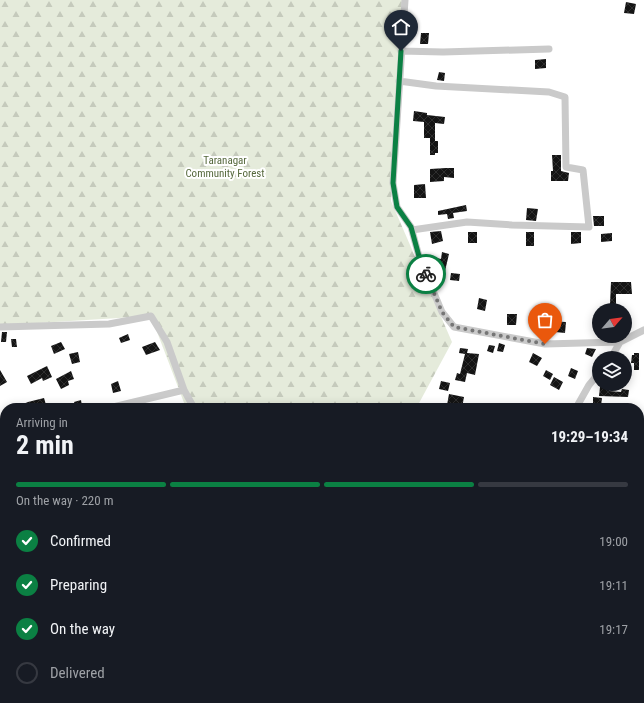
<!DOCTYPE html>
<html lang="en">
<head>
<meta charset="utf-8">
<style>
  body { margin:0; font-family:"Roboto Condensed",sans-serif; background:#20242c; color:#f1f3f6; height:100vh; display:flex; flex-direction:column; font-size:15px; white-space:nowrap }
  * { box-sizing:border-box; margin:0 }
  p { font-size:13px; color:#9ea1a6 }
  .icon { flex:none; width:22px; height:22px; fill:none; stroke:currentColor; stroke-width:2; stroke-linecap:round; stroke-linejoin:round }
  .map { position:relative; flex:1; overflow:hidden }
  .details { position:absolute; left:0px; top:403px; width:644px; height:300px; display:flex; flex-direction:column; background:#171b24; border-radius:16px 16px 0 0; box-shadow:0 2px 10px #0003 }
  .details>* { flex:none }
  .needle { width:26px; rotate:62deg }
  .buttons { position:absolute; left:592px; top:303px; display:grid; gap:8px }
  .buttons a { display:grid; place-items:center; width:40px; height:40px; border-radius:50%; background:#171b24; box-shadow:0 2px 10px #0003; font-size:20px }
  .pin { position:absolute; display:grid; place-items:center; width:34px; height:34px; color:#fff; margin:-41px -17px; border-radius:50% 50% 50% 0; rotate:-45deg; box-shadow:0 0 4px #0007 }
  .pin .icon { rotate:45deg }
  .courier { position:absolute; display:grid; place-items:center; width:40px; height:40px; margin:-20px; border:3px solid #0b8043; border-radius:50%; background:#fff; color:#222; box-shadow:0 1px 5px #0007 }
  .overview em { font-style:normal; font-weight:700 }
  .overview div { display:flex; flex-direction:column-reverse }
  .overview { display:flex; align-items:center; justify-content:space-between; height:68px; padding:0 16px }
  h1 { font-size:26px; font-weight:700; line-height:30px }
  .bar { display:grid; grid-template-columns:repeat(4,1fr); gap:6px 4px; align-content:center; height:48px; padding:0 16px }
  .bar i { height:5px; border-radius:3px; background:#363941 }
  .bar .selected { background:#0b8043 }
  .bar p { grid-column:span 4 }
  ol { padding:0 16px; list-style:none }
  li { display:flex; align-items:center; gap:12px; height:44px }
  li p { margin-inline-start:auto }
  li .icon { padding:4px; border-radius:50%; background:#0b8043; color:#fff; stroke-width:4 }
  li:last-child { color:#9ea1a6 }
  li i { width:22px; height:22px; border:2px solid #363941; border-radius:50% }
  .map>svg:first-child { display:block }
  .forest { fill:url(#forest-firs) }
  .building { fill:url(#building-cross-hatch) }
  .lines { fill:none; stroke-linecap:round; stroke-linejoin:round }
  .street { stroke:#cacaca; stroke-width:7 }
  .done { stroke:#767676; stroke-width:4; stroke-dasharray:0 7.2 }
  .route { stroke:#0b8043; stroke-width:5 }
  .labels { text-anchor:middle; dominant-baseline:central; stroke-width:4; stroke-linejoin:round; paint-order:stroke }
  .park-label { font-size:11px; fill:#55683c; stroke:#fff }
</style>
</head>
<body>
<div class="map">
<svg width="644" height="703" viewBox="0 0 644 703">
  <defs>
    <pattern id="forest-firs" width="22" height="20" patternUnits="userSpaceOnUse"><rect width="22" height="20" fill="#e5ebdb"/><path d="M5 1l3.5 6h-7zM16 11l3.5 6h-7z" fill="#c5cabc"/></pattern>
    <pattern id="building-cross-hatch" width="8" height="8" patternUnits="userSpaceOnUse"><rect width="8" height="8" fill="#141414"/><path d="M0 0l8 8M0 8l8-8" fill="none" stroke="#2e2e2e"/></pattern>
  </defs>
  <rect width="100%" height="100%" fill="#fff"/>
  <!-- forest -->
  <path class="forest" d="M0,0H402L391,201L452,342L418,405V408H186L151,316L6,325L0,324Z
    M418,698H542V703H431Z"/>
  <!-- building -->
  <path class="building" d="M626,2L636,4L634,14L624,13Z
    M421,33H429L428,44H420Z
    M546,59V68L535,69V60Z
    M439,72L445,73L444,81L437,80Z
    M414,111L427,113V115L445,117L444,124L435,123V141H438V153H435V155H430V138H424V122L413,121Z
    M552,155H561V171L569,173L568,181H551V171H553Z
    M446,168H454V178L444,177V181L430,182V169Z
    M425,184L426,198H414V185Z
    M466,205L467,211L453,213L454,218L448,219L447,214L438,215V211Z
    M527,208L538,209L536,221L526,220Z
    M593,216H604V226H594Z
    M441,231L443,241L432,244L430,232Z
    M468,232H477V243H468Z
    M526,232H534V246H526Z
    M571,232H581V243L571,244Z
    M612,233V241L601,242V234Z
    M442,252L449,254L445,271L430,268L432,257L441,259Z
    M451,273L460,274L459,281L450,280Z
    M611,282H631L632,294H616V304H610Z
    M479,298L487,300L485,311L477,309Z
    M507,314H517L516,325H507Z
    M546,321L566,322L565,333L546,331Z
    M2,332H7L6,342H1Z
    M128,334L130,340L121,343L119,338Z
    M11,339H16L17,347H12Z
    M61,342L65,349L54,354L51,346Z
    M155,342L160,350L146,355L142,347Z
    M499,343L505,345L503,352L497,351Z
    M489,345L495,346L493,353L487,351Z
    M460,348L468,349L467,353L479,354L475,375L467,373L465,382L455,380L457,373L460,374L465,354L459,353Z
    M587,348L596,349L592,357L585,354Z
    M78,352L80,362L72,364L69,354Z
    M533,353L542,358L537,366L529,362Z
    M634,353H639V370H634V363H631L632,355H634Z
    M47,366L52,377L43,381L42,378L31,384L27,376Z
    M571,368L578,371L575,379L568,376Z
    M0,370L7,382L0,386Z
    M546,370L553,374L550,380L543,376Z
    M71,371L74,379L68,381L69,385L61,389L56,379Z
    M554,377L563,382L559,390L550,385Z
    M118,381L121,391L113,393L111,384Z
    M441,381L450,383L448,391L439,389Z
    M602,384H610L609,391L621,392L622,389L629,390L628,397L599,396L600,387H602Z
    M449,394L464,397L462,408L447,405Z
    M593,397L602,398L601,406H593Z
    M44,398L47,408H13L28,402Z
    M81,400L82,406L75,408L74,402Z
    M153,403L154,408H145L144,405Z"/>
  <g class="lines">
    <!-- street -->
    <path class="street" d="M405,0L393,183L397,207L411,227L420,260L442,312L454,327L545,344L620,342
      M401,51L443,52L549,49
      M399,81L436,86L549,92L565,97L566,167L583,170L589,227L512,225L467,222L412,230
      M0,327L109,324L151,316L167,342L184,390L194,408
      M611,358L620,342L644,330
      M109,408L184,390
      M576,408L589,385L599,373
      M639,557H644
      M309,698V703
      M545,703V698"/>
  </g>
  <g class="lines">
    <!-- done -->
    <path class="done" d="M426,274L442,312L454,327L545,344"/>
    <!-- route -->
    <path class="route" d="M401,51L393,183L397,207L411,227L420,260L426,274"/>
  </g>
  <g class="labels">
    <!-- park labels -->
    <g class="park-label">
      <text x="225" y="160">Taranagar<tspan x="225" dy="13">Community Forest</tspan></text>
    </g>
  </g>
</svg>
<div class="buttons">
<a><svg class="needle" viewBox="-14 -14 28 28"><path d="M0-13l5 13h-10z" fill="#e53935"/><path d="M0 13l5-13h-10z" fill="#9ea1a6"/></svg></a>
<a><svg class="icon" aria-label="layers" viewBox="0 0 24 24"><path d="M12 4l9 5-9 5-9-5zM3 14l9 5 9-5"/></svg></a>
</div>
<div class="pin" style="left:545px;top:344px;background:#ea580c"><svg class="icon" aria-label="bag" viewBox="0 0 24 24"><path d="M5 8h14l-1 12H6zM9 8a3 3 0 0 1 6 0"/></svg></div>
<div class="pin" style="left:401px;top:51px;background:#1f2937"><svg class="icon" aria-label="home" viewBox="0 0 24 24"><path d="M3 11l9-7 9 7M6 9v11h12V9"/></svg></div>
<div class="courier" style="left:426px;top:274px"><svg class="icon" aria-label="bike" viewBox="0 0 24 24"><circle cx="6" cy="16" r="4"/><circle cx="18" cy="16" r="4"/><path d="M6 16l4-8h5l3 8M10 8l3 8H6M13 5h3"/></svg></div>
<section class="details">
<div class="overview"><div><h1>2 min</h1><p>Arriving in</p></div><em>19:29–19:34</em></div>
<div class="bar"><i class="selected"></i><i class="selected"></i><i class="selected"></i><i></i><p>On the way · 220 m</p></div>
<ol>
<li><svg class="icon" aria-label="check" viewBox="0 0 24 24"><path d="M5 12l5 5 9-10"/></svg>Confirmed<p>19:00</p></li>
<li><svg class="icon" aria-label="check" viewBox="0 0 24 24"><path d="M5 12l5 5 9-10"/></svg>Preparing<p>19:11</p></li>
<li><svg class="icon" aria-label="check" viewBox="0 0 24 24"><path d="M5 12l5 5 9-10"/></svg>On the way<p>19:17</p></li>
<li><i></i>Delivered</li>
</ol>
</section>
</div>
</body>
</html>
